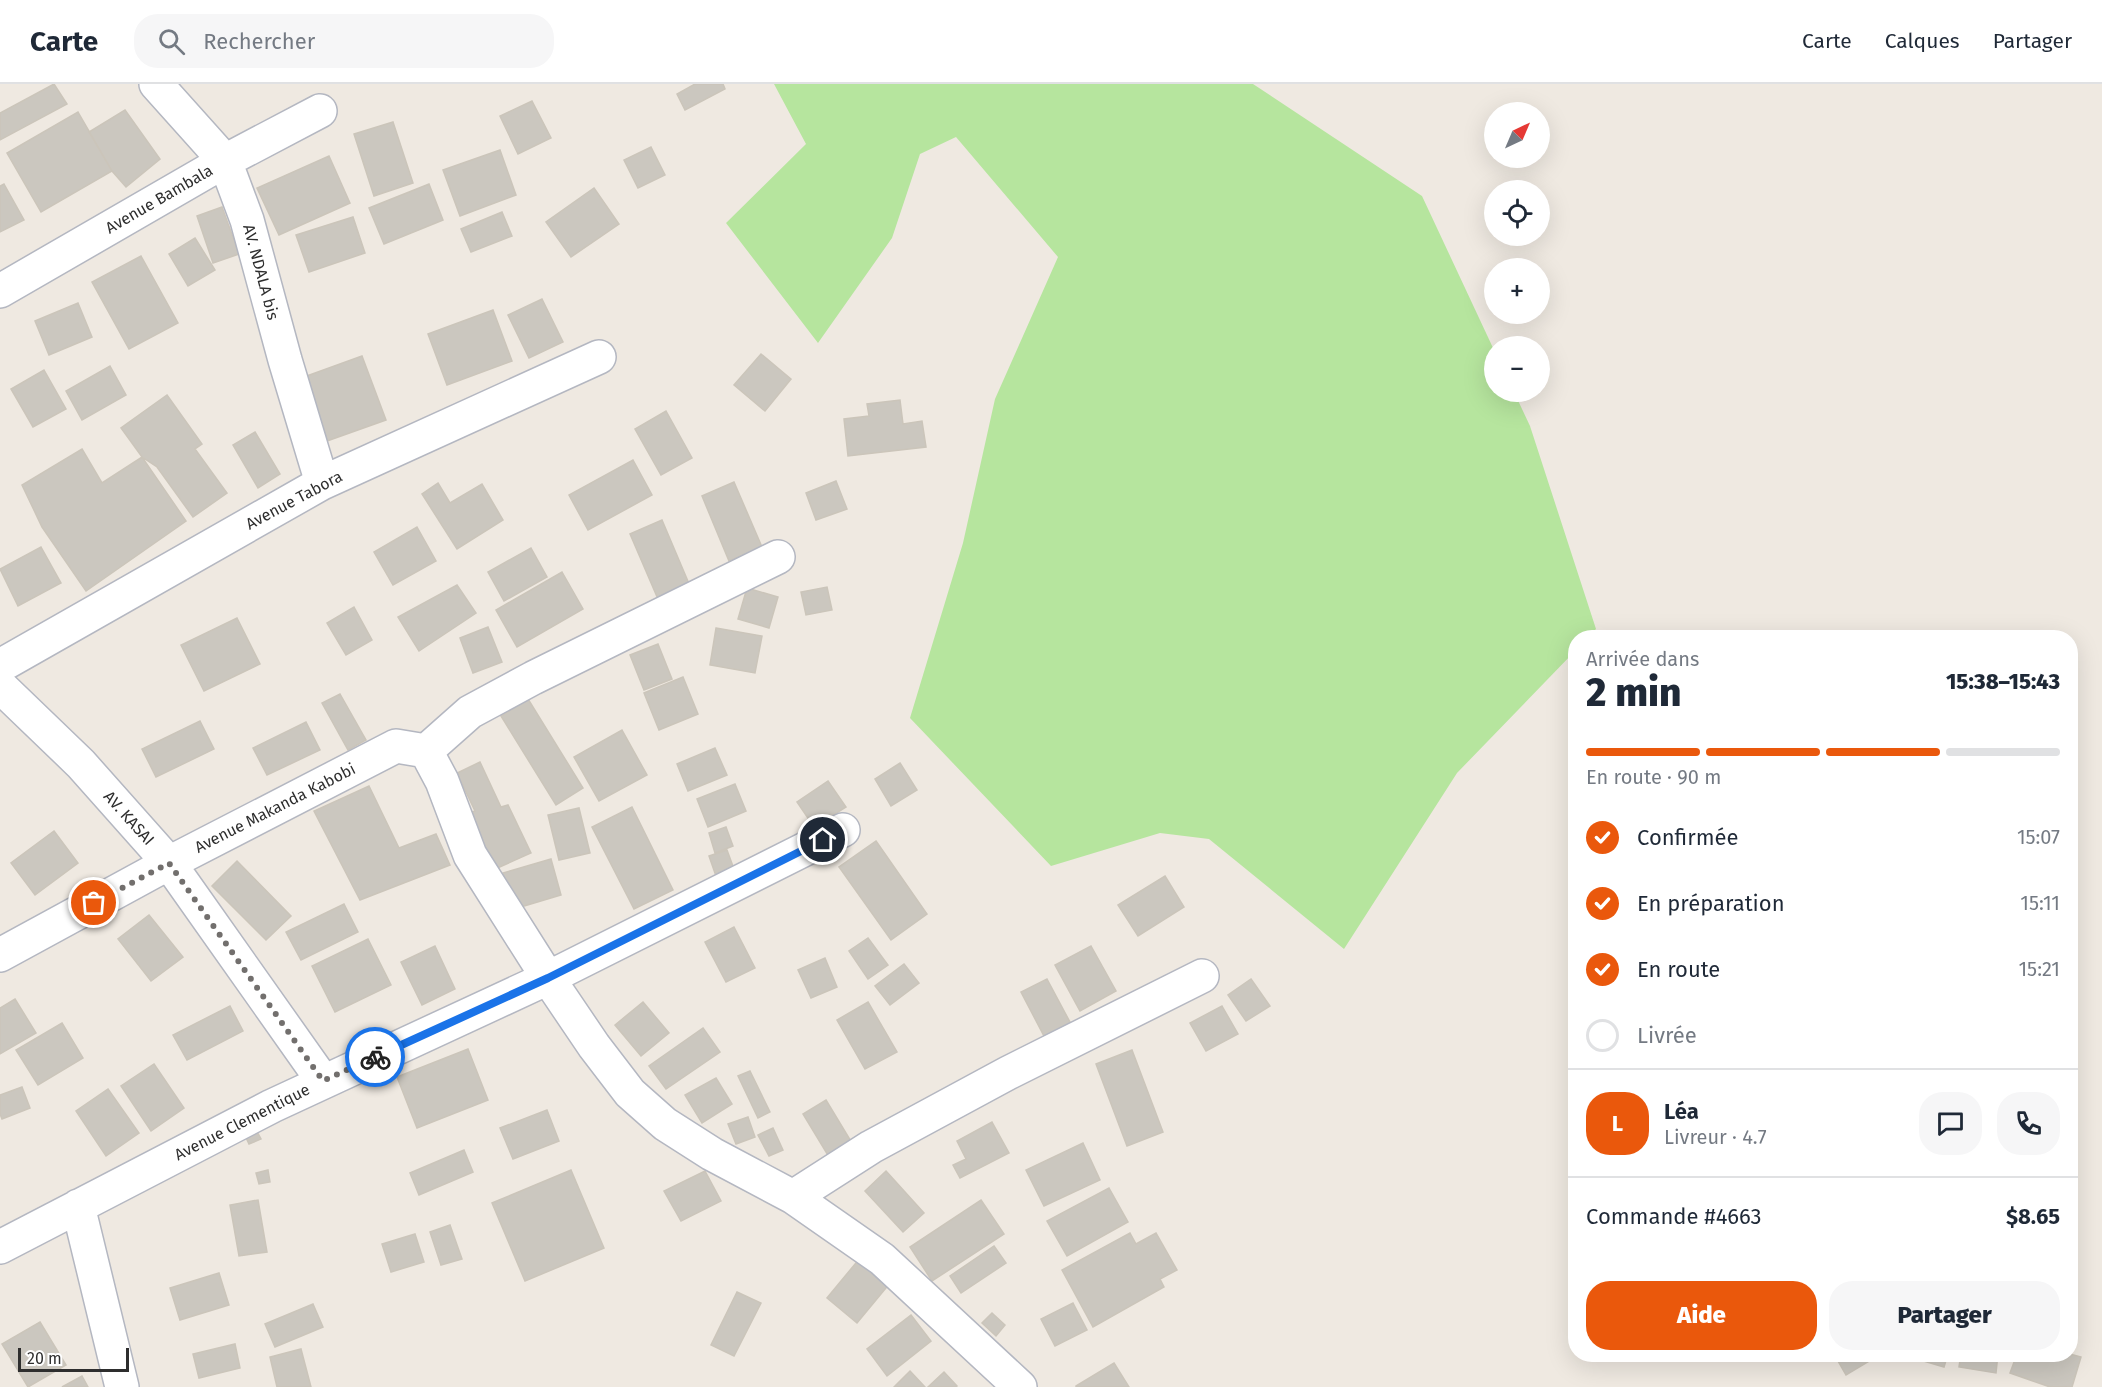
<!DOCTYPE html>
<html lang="fr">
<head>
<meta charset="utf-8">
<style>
  body { margin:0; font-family:"Fira Sans",sans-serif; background:#f6f6f7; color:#1f2937; height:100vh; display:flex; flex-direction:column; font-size:22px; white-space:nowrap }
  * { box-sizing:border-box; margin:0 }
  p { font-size:20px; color:#747a83 }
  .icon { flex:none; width:33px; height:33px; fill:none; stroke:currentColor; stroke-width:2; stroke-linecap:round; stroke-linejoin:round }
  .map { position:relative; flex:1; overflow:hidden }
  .drawer { position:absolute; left:1568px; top:546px; width:510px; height:732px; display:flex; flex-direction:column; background:#fff; border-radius:24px; box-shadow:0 6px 24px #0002 }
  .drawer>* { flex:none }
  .needle { width:39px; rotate:44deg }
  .buttons { position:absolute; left:1484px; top:18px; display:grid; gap:12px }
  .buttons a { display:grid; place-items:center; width:66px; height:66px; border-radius:50%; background:#fff; box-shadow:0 6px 24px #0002; font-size:30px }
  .scale { position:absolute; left:18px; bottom:15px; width:111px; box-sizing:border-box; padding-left:6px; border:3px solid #2e2e2e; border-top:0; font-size:16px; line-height:21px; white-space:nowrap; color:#2e2e2e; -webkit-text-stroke:4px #fff; paint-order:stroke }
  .pin { position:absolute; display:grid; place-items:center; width:51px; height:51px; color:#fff; margin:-26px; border:3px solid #fff; border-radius:50%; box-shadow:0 2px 6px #0007 }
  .courier { position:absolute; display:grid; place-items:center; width:60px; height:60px; margin:-30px; border:4px solid #1a73e8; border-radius:50%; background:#fff; color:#222; box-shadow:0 2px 8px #0007 }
  .headline em { font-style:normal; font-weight:800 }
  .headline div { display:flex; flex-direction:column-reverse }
  .headline { display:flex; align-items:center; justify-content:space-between; height:102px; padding:0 18px }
  h1 { font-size:39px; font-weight:800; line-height:45px }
  .bar { display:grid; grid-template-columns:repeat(4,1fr); gap:9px 6px; align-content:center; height:72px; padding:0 18px }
  .bar i { height:8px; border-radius:4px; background:#e0e1e3 }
  .bar .active { background:#ea580c }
  .bar p { grid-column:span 4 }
  .line { display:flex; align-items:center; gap:15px; padding:0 18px; border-top:2px solid #e0e1e3 }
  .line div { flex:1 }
  .round { display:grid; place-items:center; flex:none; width:63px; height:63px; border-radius:24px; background:#f6f6f7 }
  ol { padding:0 18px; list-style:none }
  li { display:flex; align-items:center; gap:18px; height:66px }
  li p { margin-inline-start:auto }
  li .icon { padding:6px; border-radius:50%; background:#ea580c; color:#fff; stroke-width:4 }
  li:last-child { color:#747a83 }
  li i { width:33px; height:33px; border:3px solid #e0e1e3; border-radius:50% }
  .cta { display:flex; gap:12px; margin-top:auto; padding:12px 18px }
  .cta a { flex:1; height:69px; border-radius:24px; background:#ea580c; color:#fff; font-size:24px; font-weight:800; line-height:69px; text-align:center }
  .cta a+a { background:#f6f6f7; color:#1f2937 }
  header { display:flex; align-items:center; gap:36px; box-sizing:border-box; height:84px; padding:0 30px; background:#fff; border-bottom:2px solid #e0e1e3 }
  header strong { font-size:28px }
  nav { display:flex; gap:33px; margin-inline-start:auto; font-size:21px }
  .search { width:420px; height:54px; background:#f6f6f7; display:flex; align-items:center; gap:15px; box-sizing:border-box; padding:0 21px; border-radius:24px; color:#747a83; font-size:22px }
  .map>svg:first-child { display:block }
  .green { fill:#b6e59e }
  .building { fill:#cbc7bf; stroke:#cbc5ba; stroke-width:1.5 }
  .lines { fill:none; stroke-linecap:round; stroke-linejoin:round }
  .street-casing { stroke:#b4b7c1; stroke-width:36 }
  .street { stroke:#fff; stroke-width:33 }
  .done { stroke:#726f6d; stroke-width:6; stroke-dasharray:0 10.8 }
  .route { stroke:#1a73e8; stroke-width:8 }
  .labels { text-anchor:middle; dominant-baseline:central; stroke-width:6; stroke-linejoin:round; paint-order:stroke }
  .street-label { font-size:16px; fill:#2e2e2e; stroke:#fff }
</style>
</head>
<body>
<header>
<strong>Carte</strong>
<div class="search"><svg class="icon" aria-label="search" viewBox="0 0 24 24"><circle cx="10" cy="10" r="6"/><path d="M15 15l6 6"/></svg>Rechercher</div>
<nav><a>Carte</a><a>Calques</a><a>Partager</a></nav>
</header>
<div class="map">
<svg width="2102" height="1303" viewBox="0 0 2102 1303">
  <rect width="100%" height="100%" fill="#efe9e1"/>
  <!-- green -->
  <path class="green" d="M774,0H1253L1422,112L1494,266V308H1514L1530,342L1596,545L1588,553L1575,554V567L1457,689L1344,865L1209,755L1160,749L1051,782L910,634L963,459L995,315L1058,173L956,53L920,70L892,154L818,259L726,139L806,60Z"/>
  <!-- building -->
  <path class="building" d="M54,0L67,20L0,56V29Z
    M695,0H723L725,5L685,26L677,10Z
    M532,17L551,54L518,70L500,32Z
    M125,26L160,75L126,103L112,87L89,48Z
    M78,28L112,87L41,128L7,69Z
    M393,38L413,99L374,112L354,50Z
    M651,63L665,91L638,104L624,76Z
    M500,66L516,111L460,132L443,86Z
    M329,72L350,119L279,151L257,104Z
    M4,100L24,136L0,148V102Z
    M429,100L443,136L384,160L369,124Z
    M594,104L619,140L571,173L546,138Z
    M222,123L239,170L213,179L197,132Z
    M502,128L512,152L471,168L461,145Z
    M353,133L365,169L309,188L296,151Z
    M195,154L215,186L188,202L169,170Z
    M141,172L178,239L129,265L92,198Z
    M542,215L563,258L529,274L508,231Z
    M78,219L92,253L49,271L35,237Z
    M493,226L512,277L447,301L428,250Z
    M761,270L791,295L765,327L734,301Z
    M362,272L386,336L327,357L304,293Z
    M110,282L126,311L82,336L66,307Z
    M44,286L66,325L33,343L11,305Z
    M167,311L202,360L195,365L227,409L193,433L157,383L142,373L121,344Z
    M900,316L903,340L922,337L926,363L848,372L844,335L869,332L867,320Z
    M666,327L692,374L661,391L635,345Z
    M255,348L280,390L258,404L233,361Z
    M82,365L102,399L142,373L186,437L86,507L42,443L22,401Z
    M633,376L652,411L588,446L569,411Z
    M836,397L847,425L816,436L806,409Z
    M734,398L762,463L729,477L702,412Z
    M438,399L450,419L482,400L503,436L457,465L422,410Z
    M662,436L690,502L658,515L630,450Z
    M417,443L436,477L393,501L374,468Z
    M41,463L61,499L18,522L0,485Z
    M531,464L547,493L504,517L488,488Z
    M562,488L583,525L517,563L496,526Z
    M457,501L476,529L419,567L398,533Z
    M827,503L832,526L806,531L801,508Z
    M747,504L778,513L769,544L738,535Z
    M354,523L372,556L346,571L327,539Z
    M237,534L260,580L204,607L181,561Z
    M488,543L502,578L473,589L460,554Z
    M716,544L762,552L755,589L710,581Z
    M658,560L672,595L644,606L630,571Z
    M683,593L698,630L659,646L644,609Z
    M340,610L366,656L348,666L322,619Z
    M528,615L583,704L556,721L501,632Z
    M200,637L214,665L156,693L142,665Z
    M306,638L320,666L267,691L253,664Z
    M622,646L647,691L599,717L574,673Z
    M715,664L727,691L688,707L677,680Z
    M480,678L501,723L508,721L531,769L493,786L466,730L475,727L457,689Z
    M900,679L917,706L891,722L875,695Z
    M828,697L846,723L814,743L797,718Z
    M735,700L746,727L708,743L697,715Z
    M369,702L399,764L436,750L450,781L360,816L314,727Z
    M632,723L673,806L634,825L592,743Z
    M579,724L590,769L559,776L548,731Z
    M726,743L733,762L715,769L709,749Z
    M54,747L78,779L35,811L11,779Z
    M876,757L927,830L891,856L839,783Z
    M727,766L734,785L716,792L709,772Z
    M551,775L561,811L514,825L503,789Z
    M237,777L291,832L266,856L212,802Z
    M1165,792L1184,823L1138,852L1118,821Z
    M344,820L358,848L301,876L286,848Z
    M149,831L183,873L151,897L118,855Z
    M734,843L755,884L726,898L705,858Z
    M868,854L888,881L868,895L849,867Z
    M368,855L391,901L335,928L312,882Z
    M435,862L455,905L422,921L401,878Z
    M1091,862L1116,907L1080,927L1055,881Z
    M825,874L837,903L811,914L798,886Z
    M904,880L919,899L890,921L875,902Z
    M1047,895L1071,940L1045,954L1021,908Z
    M1251,895L1270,922L1246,937L1228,911Z
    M15,915L36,949L0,970V924Z
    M643,918L669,949L641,972L615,941Z
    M868,918L897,968L865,985L837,936Z
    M230,922L243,947L187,976L173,951Z
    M1222,922L1238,950L1206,967L1190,939Z
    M62,939L83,974L38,1001L16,966Z
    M703,944L720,968L666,1005L649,982Z
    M468,965L488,1016L417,1044L397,993Z
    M1132,966L1163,1048L1127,1062L1096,980Z
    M154,980L184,1024L151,1047L121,1002Z
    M750,987L770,1028L758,1034L738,992Z
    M716,994L732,1020L702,1039L685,1011Z
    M22,1003L30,1024L2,1035L0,1030V1011Z
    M108,1005L139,1049L106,1072L76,1027Z
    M826,1016L852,1059L829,1073L803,1030Z
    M547,1026L559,1057L513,1075L500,1044Z
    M748,1033L755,1053L736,1060L728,1040Z
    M992,1038L1009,1069L960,1094L953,1081L966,1075L957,1057Z
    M255,1044L261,1055L249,1060L244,1049Z
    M773,1044L783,1066L769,1072L758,1051Z
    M1083,1059L1100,1096L1044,1122L1026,1086Z
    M464,1066L473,1088L419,1111L410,1089Z
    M268,1086L270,1098L259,1100L256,1089Z
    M571,1086L604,1164L525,1197L492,1119Z
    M705,1087L721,1117L681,1137L664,1107Z
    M886,1087L924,1129L903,1148L865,1107Z
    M1109,1104L1128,1138L1067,1172L1047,1137Z
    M258,1116L267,1168L239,1172L230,1121Z
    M981,1116L1004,1150L932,1197L910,1163Z
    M450,1141L462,1175L441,1181L430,1148Z
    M1130,1149L1136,1160L1156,1149L1177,1186L1160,1195L1164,1203L1093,1243L1062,1186Z
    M415,1150L424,1178L391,1188L382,1160Z
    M994,1162L1006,1179L961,1209L950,1192Z
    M860,1174L890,1199L857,1239L827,1214Z
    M219,1189L229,1221L180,1236L170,1204Z
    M737,1208L761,1219L734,1272L711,1261Z
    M1073,1219L1087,1246L1055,1262L1041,1235Z
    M313,1220L323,1243L275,1263L265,1240Z
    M992,1229L1005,1241L996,1252L982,1239Z
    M911,1231L931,1257L887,1292L867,1265Z
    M40,1238L66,1281L28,1303L2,1260Z
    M235,1260L240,1284L199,1294L193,1270Z
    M301,1265L311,1303H277L270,1273Z
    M1834,1270H1868L1871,1276L1846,1291Z
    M1900,1270H1948L1944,1283Z
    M1961,1270H1998L1996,1289L1959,1283Z
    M2017,1270H2070L2081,1273L2072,1303H2050L2010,1289Z
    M1114,1279L1129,1303H1076V1302Z
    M910,1287L925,1303H894Z
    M944,1288L957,1302L956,1303H928Z
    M82,1292L88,1303H62Z"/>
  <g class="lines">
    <defs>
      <path id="street" d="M156,0L225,77L247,136L285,276L322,399
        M0,207L225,77L320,27
        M0,582L322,399L599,273
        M0,602L81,680L169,779L323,997
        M426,667L442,697L470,771L548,894L594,962L630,1009L665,1040L712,1070L793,1113L882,1175L1020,1303
        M426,667L470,628L533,594L778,473
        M0,871L169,779L396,662L426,667
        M793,1113L871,1063L1008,989L1202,892
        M78,1122L122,1303
        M0,1163L272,1022L548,894L843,746"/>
    </defs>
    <!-- street casing -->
    <use href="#street" class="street-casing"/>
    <!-- street -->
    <use href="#street" class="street"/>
  </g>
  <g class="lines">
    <!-- done -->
    <path class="done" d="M94,819L169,779L323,997L375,973"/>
    <!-- route -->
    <path class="route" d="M375,973L548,894L823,756"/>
  </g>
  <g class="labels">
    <!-- street labels -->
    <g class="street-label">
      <text transform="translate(159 115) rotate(-30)">Avenue Bambala</text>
      <text transform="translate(261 188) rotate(75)">AV. NDALA bis</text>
      <text transform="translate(294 416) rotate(-28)">Avenue Tabora</text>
      <text transform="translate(275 724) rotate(-27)">Avenue Makanda Kabobi</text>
      <text transform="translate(129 734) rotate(48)">AV. KASAI</text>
      <text transform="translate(242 1038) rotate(-27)">Avenue Clementique</text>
    </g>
  </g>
</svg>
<div class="buttons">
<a><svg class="needle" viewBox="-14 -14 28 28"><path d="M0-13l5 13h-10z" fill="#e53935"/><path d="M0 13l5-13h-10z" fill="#747a83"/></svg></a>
<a><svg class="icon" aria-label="locate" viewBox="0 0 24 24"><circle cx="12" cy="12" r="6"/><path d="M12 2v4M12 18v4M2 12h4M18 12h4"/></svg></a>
<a>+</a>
<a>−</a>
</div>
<div class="scale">20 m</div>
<div class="pin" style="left:94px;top:819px;background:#ea580c"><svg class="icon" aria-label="bag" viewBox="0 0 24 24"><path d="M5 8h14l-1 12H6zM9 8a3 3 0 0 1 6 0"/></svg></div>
<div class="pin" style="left:823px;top:756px;background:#1f2937"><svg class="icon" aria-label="home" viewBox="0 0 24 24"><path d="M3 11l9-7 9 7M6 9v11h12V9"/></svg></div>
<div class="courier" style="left:375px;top:973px"><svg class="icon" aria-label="bike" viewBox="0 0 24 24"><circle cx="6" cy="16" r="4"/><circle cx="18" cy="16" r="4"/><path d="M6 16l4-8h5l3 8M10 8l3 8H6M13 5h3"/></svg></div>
<section class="drawer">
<div class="headline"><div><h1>2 min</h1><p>Arrivée dans</p></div><em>15:38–15:43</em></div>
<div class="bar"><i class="active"></i><i class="active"></i><i class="active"></i><i></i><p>En route · 90 m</p></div>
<ol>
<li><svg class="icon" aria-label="check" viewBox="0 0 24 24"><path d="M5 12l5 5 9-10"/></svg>Confirmée<p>15:07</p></li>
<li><svg class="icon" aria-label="check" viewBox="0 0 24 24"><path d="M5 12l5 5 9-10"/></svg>En préparation<p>15:11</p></li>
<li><svg class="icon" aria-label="check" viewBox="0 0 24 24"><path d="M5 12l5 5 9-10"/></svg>En route<p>15:21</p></li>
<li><i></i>Livrée</li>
</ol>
<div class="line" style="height:108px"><b class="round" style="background:#ea580c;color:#fff">L</b><div><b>Léa</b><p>Livreur · 4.7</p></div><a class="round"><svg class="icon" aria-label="chat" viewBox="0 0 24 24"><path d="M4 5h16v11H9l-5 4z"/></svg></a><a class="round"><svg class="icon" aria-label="phone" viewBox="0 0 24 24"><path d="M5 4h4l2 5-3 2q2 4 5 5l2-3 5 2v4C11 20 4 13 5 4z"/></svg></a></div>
<div class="line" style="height:78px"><div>Commande #4663</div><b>$8.65</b></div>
<div class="cta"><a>Aide</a><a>Partager</a></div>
</section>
</div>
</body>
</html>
